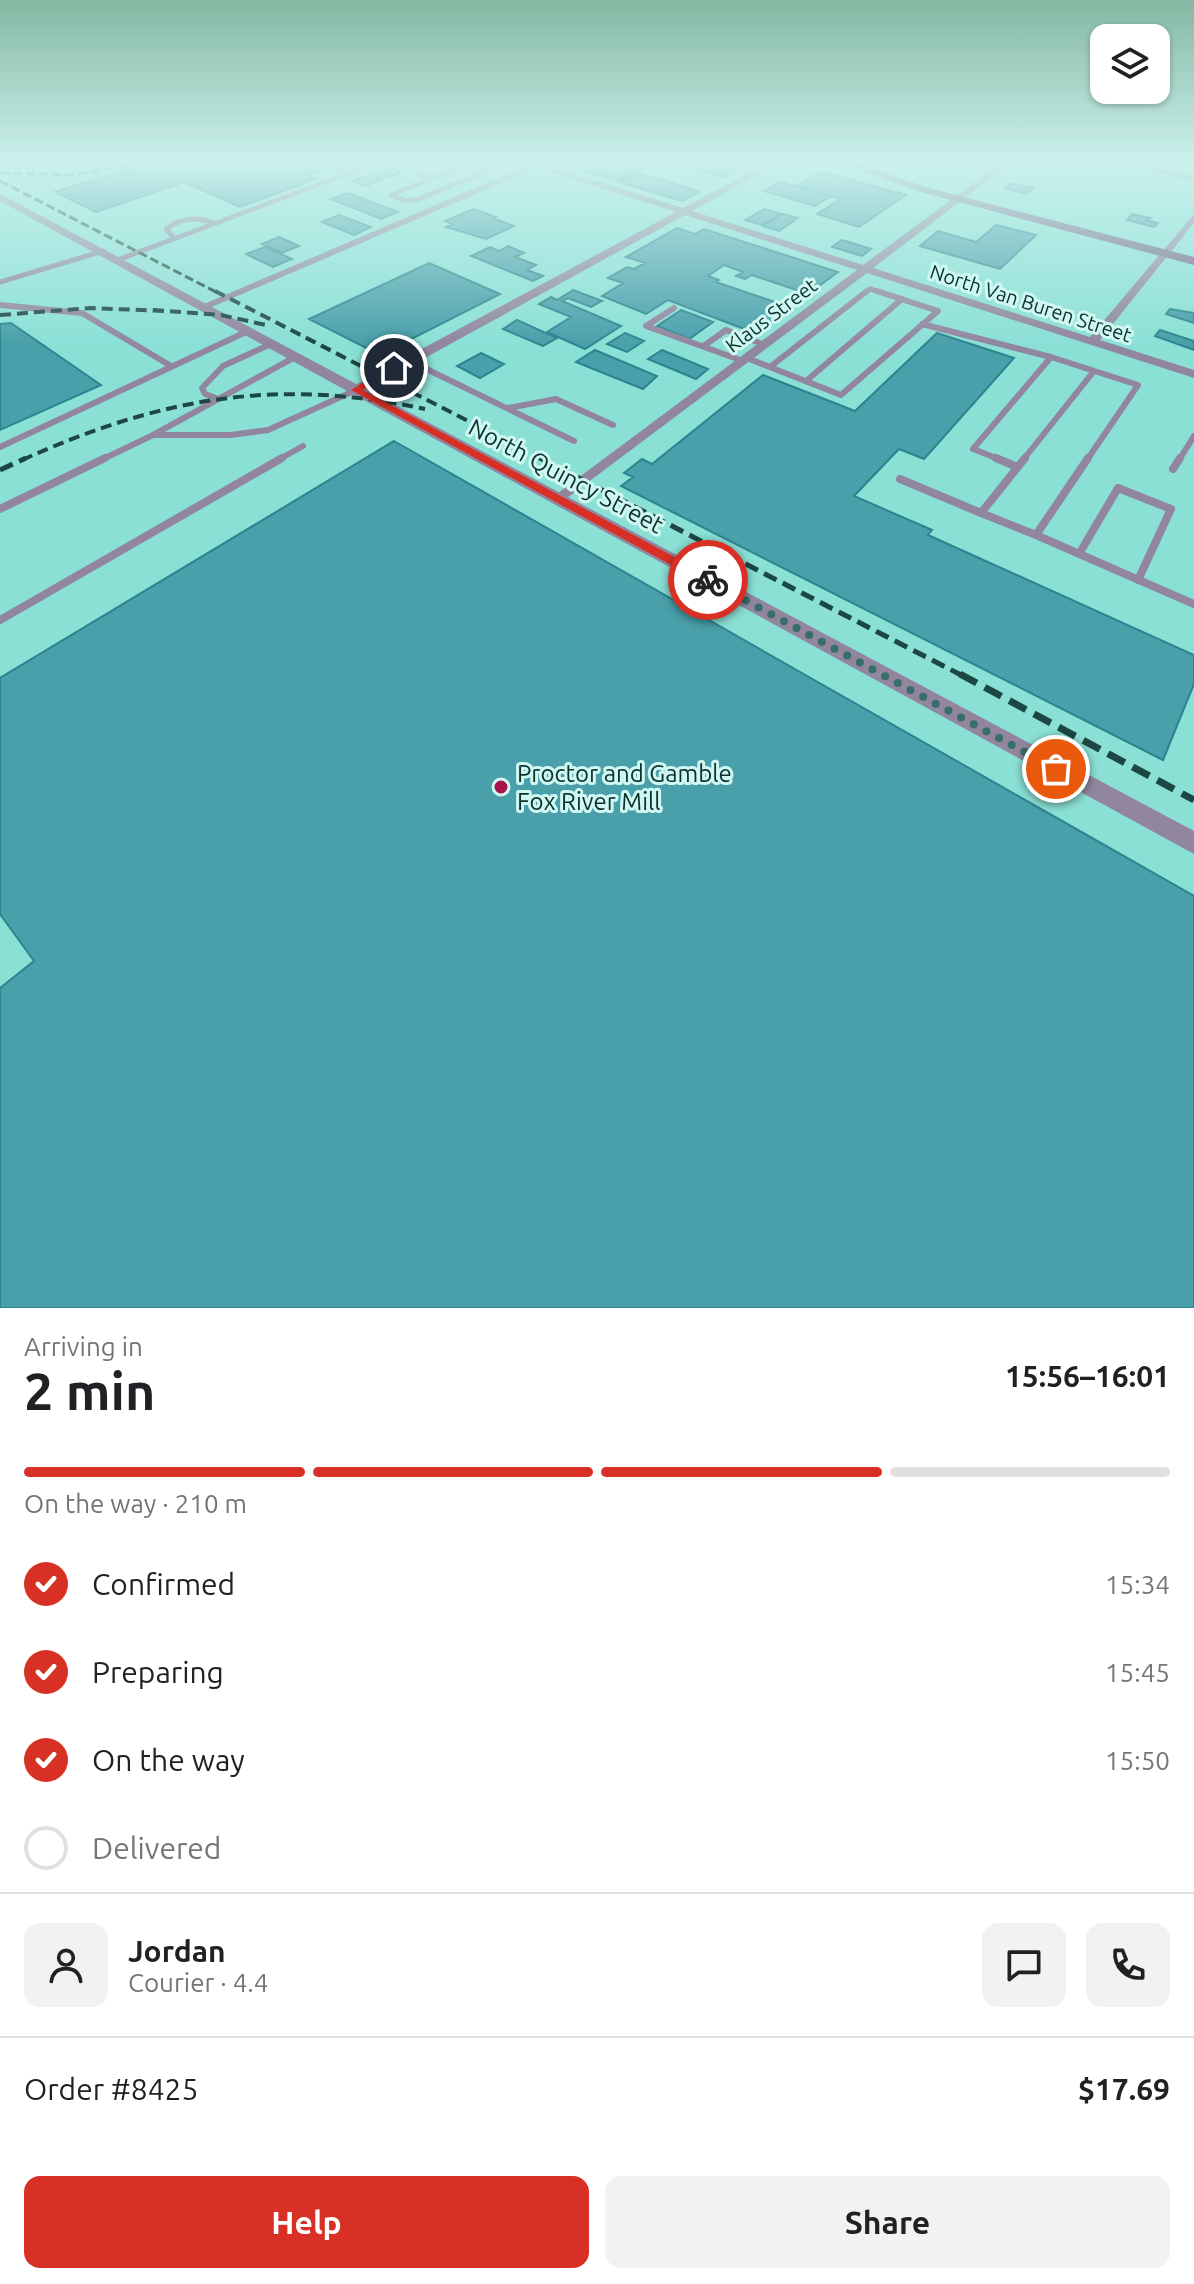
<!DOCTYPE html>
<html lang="en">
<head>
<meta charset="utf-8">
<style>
  body { margin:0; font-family:Ubuntu,sans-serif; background:#f2f2f2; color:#202124; height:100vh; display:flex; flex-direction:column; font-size:30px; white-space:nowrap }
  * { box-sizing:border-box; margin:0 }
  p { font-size:26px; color:#757577 }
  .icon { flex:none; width:44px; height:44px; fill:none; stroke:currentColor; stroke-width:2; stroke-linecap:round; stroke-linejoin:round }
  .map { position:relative; height:1308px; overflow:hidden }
  .sheet { display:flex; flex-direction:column; background:#fff; flex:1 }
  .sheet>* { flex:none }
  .tools { position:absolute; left:1090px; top:24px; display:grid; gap:16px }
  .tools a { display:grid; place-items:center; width:80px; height:80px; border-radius:16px; background:#fff; box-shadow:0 2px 6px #0004; font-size:40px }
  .pin { position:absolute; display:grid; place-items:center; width:68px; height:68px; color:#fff; margin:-34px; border:4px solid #fff; border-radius:50%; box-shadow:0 2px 8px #0007 }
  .courier { position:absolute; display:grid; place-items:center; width:80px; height:80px; margin:-40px; border:6px solid #d93025; border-radius:50%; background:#fff; color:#222; box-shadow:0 2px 10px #0007 }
  .head em { font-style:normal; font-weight:700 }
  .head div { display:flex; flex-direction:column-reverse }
  .head { display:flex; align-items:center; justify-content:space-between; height:136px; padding:0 24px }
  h1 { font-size:52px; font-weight:700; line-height:60px }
  .bar { display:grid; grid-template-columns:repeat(4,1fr); gap:12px 8px; align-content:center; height:96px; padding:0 24px }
  .bar i { height:10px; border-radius:6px; background:#e0e0e0 }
  .bar .on { background:#d93025 }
  .bar p { grid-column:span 4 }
  .line { display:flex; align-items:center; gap:20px; padding:0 24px; border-top:2px solid #e0e0e0 }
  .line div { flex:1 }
  .round { display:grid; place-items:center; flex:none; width:84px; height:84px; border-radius:16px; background:#f2f2f2 }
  ol { padding:0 24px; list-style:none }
  li { display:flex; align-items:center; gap:24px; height:88px }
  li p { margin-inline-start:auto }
  li .icon { padding:8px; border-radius:50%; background:#d93025; color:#fff; stroke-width:4 }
  li:last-child { color:#757577 }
  li i { width:44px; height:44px; border:4px solid #e0e0e0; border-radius:50% }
  .button { display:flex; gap:16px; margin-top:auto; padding:16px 24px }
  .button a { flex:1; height:92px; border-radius:16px; background:#d93025; color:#fff; font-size:32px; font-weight:700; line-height:92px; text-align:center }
  .button a+a { background:#f2f2f2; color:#202124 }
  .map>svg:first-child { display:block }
  .building { fill:#499faa; stroke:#2b858f; stroke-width:2 }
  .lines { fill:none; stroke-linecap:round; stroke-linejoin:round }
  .service-far2 { stroke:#91869e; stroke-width:5 }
  .service-far1 { stroke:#91869e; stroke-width:6 }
  .service { stroke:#91869e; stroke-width:8 }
  .minor { fill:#91869e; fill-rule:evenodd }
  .tertiary { fill:#91869e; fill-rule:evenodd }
  .secondary { fill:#746386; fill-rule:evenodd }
  .rail-far3 { stroke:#1c4743; stroke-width:3; stroke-dasharray:9 4; stroke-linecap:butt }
  .rail-far2 { stroke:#1c4743; stroke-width:4; stroke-dasharray:11 6; stroke-linecap:butt }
  .rail-far1 { stroke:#1c4743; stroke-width:5; stroke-dasharray:14 7; stroke-linecap:butt }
  .rail { stroke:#1c4743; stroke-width:7; stroke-dasharray:19 9; stroke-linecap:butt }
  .route { fill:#d93025 }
  .done { stroke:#386e69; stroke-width:8; stroke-dasharray:0 14.4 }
  .poi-dot { fill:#a7124b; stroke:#d0f8f3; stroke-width:3 }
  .labels { text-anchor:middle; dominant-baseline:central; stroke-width:6; stroke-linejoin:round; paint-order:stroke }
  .far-street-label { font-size:20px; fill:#0c312e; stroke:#d0f8f3 }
  .street-label { font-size:24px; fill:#0c312e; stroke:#d0f8f3 }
  .poi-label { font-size:24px; fill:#0c312e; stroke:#d0f8f3; text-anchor:start }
</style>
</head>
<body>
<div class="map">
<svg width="1194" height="1308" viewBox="0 0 1194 1308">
  <rect width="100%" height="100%" fill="#8be0d6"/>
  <!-- building -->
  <path class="building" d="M150,162H365L342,171L331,167L308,175L318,178L240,207L184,182L96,212L55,192Z
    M562,162H657L617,181L560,163Z
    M673,162H752L724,177Z
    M389,167L402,172L365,186L353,181Z
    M638,173L692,189L699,192L682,201L619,182Z
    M818,173L829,174L906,195L859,227L817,214L841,199L797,186Z
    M780,182L831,196L815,206L764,191Z
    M1011,184H1016L1033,188L1026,194L1005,188Z
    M348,193L398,212L381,219L331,199Z
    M473,209L496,217L493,218L514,226L486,239L446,227L452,224L445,221Z
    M764,209L781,214L762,225L745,220Z
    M783,214L798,218L779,231L763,226Z
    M1132,214L1150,218L1147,220L1158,223L1154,227L1127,220Z
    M339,215L371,227L354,235L322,222Z
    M996,225L1036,235L1000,269L920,246L938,231L976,242Z
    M677,228L695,234L704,229L838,272L808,294L752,275L745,279L736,276L743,272L724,265L708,276L719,280L716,282L790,307L755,333L668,300L646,314L602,296L623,283L608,278L627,267L634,269L645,263L626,257Z
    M279,237L299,246L282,253L262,244Z
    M842,240L871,249L862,256L832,247Z
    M508,246L524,253L515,257L536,265L527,270L543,276L533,281L471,256L490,247L499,251Z
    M265,247L292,259L273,267L246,254Z
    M429,263L500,294L380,355L309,319Z
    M573,290L602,301L591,307L568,298L562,301L621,326L585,349L547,332L571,317L539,304L551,297L557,300Z
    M1170,309L1194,313V323L1166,314Z
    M681,310L713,322L689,339L657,326Z
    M517,320L557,338L543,346L503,329Z
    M11,323L101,385L0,430V324Z
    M1160,330L1194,341V350L1155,336Z
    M625,333L644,341L627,352L607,344Z
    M937,333L1014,358L924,459L899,449L854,496L932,530L928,535L1194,655V684L1163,760L621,486L633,477L624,473L642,459L652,464L763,375L855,411Z
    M595,350L602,353L657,376L643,389L576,362Z
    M662,350L708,369L696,379L648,359Z
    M481,353L504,364L480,378L457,366Z
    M394,441L1194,896V1308H0V988L34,961L0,914V678Z"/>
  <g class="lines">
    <!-- service-far2 -->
    <path class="service-far2" d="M427,162L416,173L430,177
      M471,162L391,195L405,201L419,199L508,162
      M174,238L166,229C181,218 196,216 214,223
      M0,282L103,251
      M865,293L870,289L883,293"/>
    <!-- service-far1 -->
    <path class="service-far1" d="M0,305L82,313L171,366
      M674,308L646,326L743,361
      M922,324L1051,357L1138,385L1087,460
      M705,345L726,330L765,345
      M295,357L153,435H231L268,430L356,390
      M747,358L841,395L938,311L877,291
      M408,360L574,441
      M770,367L867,291
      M806,381L902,299
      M216,398L205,394L202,388L223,366L271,344
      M508,408L556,399L613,425
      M0,447L248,331
      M101,460L153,435
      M278,460L303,446
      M1001,460L973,449L1051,357
      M1023,460L1094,371
      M1179,460L1194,436"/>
    <!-- service -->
    <path class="service" d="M996,458L1017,467
      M1025,458L981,513L1036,535
      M1088,458L1036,535L1194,604
      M1173,469L1180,458
      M900,479L981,513
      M0,509L105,458
      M1079,554L1118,488L1171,509L1138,580
      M0,620L282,458"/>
    <!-- minor -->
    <path class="minor" d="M372,162H385L122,261L113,259Z
      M536,162H548L545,165L683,208L769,162H780L692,211L863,265L1002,162H1012L873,268L1090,337L1194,214V223L1100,340L1194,370V378L867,273L559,504L551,499L554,496L857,270L685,215L361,393H351V387L676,212L537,168L207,309L197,307Z
      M1116,162H1132L1194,176V182Z"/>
    <!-- tertiary -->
    <path class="tertiary" d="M0,194L1194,831V854L0,201Z"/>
    <!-- secondary -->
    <path class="secondary" d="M837,162H852L929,188L1194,257V265L921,192Z"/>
    <!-- rail-far3 -->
    <path class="rail-far3" d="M0,173L73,175L146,162
      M0,181L218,293"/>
    <!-- rail-far2 -->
    <path class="rail-far2" d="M215,291L544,460
      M153,310L221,315L266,325
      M0,315L90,308L164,311
      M22,460C160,398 275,377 425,409"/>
    <!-- rail-far1 -->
    <path class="rail-far1" d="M540,458L963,676
      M0,470L26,458"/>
    <!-- rail -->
    <path class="rail" d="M960,674L1194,800"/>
  </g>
  <!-- sky -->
  <linearGradient id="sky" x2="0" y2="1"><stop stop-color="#85b8a3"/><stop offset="0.47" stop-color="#cbf1ed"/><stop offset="1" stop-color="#cbf1ed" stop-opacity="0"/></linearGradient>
  <rect width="1194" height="345" fill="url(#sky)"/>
  <!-- route -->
  <path class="route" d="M391,366L399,368L363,390L712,577V583H704L351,390Z"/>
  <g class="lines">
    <!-- done -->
    <path class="done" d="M708,580L1056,769"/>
  </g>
  <!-- markers -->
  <circle class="poi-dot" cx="501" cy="787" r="8"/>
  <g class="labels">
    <!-- far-street labels -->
    <g class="far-street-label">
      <text transform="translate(1031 303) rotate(18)">North Van Buren Street</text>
      <text transform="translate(771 315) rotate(-37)">Klaus Street</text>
    </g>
    <!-- street labels -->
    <g class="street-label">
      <text transform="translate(566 476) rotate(28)">North Quincy Street</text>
    </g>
    <!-- poi labels -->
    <g class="poi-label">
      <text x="517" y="773">Proctor and Gamble<tspan x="517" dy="28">Fox River Mill</tspan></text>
    </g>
  </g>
</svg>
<div class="tools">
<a><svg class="icon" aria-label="layers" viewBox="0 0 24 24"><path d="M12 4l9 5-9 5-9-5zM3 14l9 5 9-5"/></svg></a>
</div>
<div class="pin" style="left:1056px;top:769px;background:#ea580c"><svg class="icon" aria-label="bag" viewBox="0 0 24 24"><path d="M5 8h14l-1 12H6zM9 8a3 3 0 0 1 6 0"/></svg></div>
<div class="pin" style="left:394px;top:368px;background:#1f2937"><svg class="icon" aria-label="home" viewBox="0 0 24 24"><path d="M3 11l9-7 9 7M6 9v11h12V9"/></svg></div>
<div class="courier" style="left:708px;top:580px"><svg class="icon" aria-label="bike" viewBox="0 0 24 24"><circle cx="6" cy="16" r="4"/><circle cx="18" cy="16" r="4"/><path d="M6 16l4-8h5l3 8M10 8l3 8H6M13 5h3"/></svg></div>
</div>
<section class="sheet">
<div class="head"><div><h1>2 min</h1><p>Arriving in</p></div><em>15:56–16:01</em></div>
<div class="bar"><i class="on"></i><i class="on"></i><i class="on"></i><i></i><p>On the way · 210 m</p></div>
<ol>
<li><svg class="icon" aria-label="check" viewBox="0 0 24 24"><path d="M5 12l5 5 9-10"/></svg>Confirmed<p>15:34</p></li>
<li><svg class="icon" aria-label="check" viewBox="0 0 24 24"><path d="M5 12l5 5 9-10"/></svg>Preparing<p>15:45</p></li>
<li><svg class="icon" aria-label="check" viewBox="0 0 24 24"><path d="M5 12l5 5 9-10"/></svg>On the way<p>15:50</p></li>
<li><i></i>Delivered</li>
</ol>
<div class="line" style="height:144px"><a class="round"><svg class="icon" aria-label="person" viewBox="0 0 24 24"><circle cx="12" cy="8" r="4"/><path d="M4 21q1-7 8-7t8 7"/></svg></a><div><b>Jordan</b><p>Courier · 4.4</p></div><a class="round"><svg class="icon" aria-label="chat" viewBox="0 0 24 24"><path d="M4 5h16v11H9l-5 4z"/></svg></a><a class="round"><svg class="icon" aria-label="phone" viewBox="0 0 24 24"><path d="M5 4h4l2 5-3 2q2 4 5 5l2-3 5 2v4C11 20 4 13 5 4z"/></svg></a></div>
<div class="line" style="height:104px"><div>Order #8425</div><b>$17.69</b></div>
<div class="button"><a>Help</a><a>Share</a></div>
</section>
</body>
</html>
